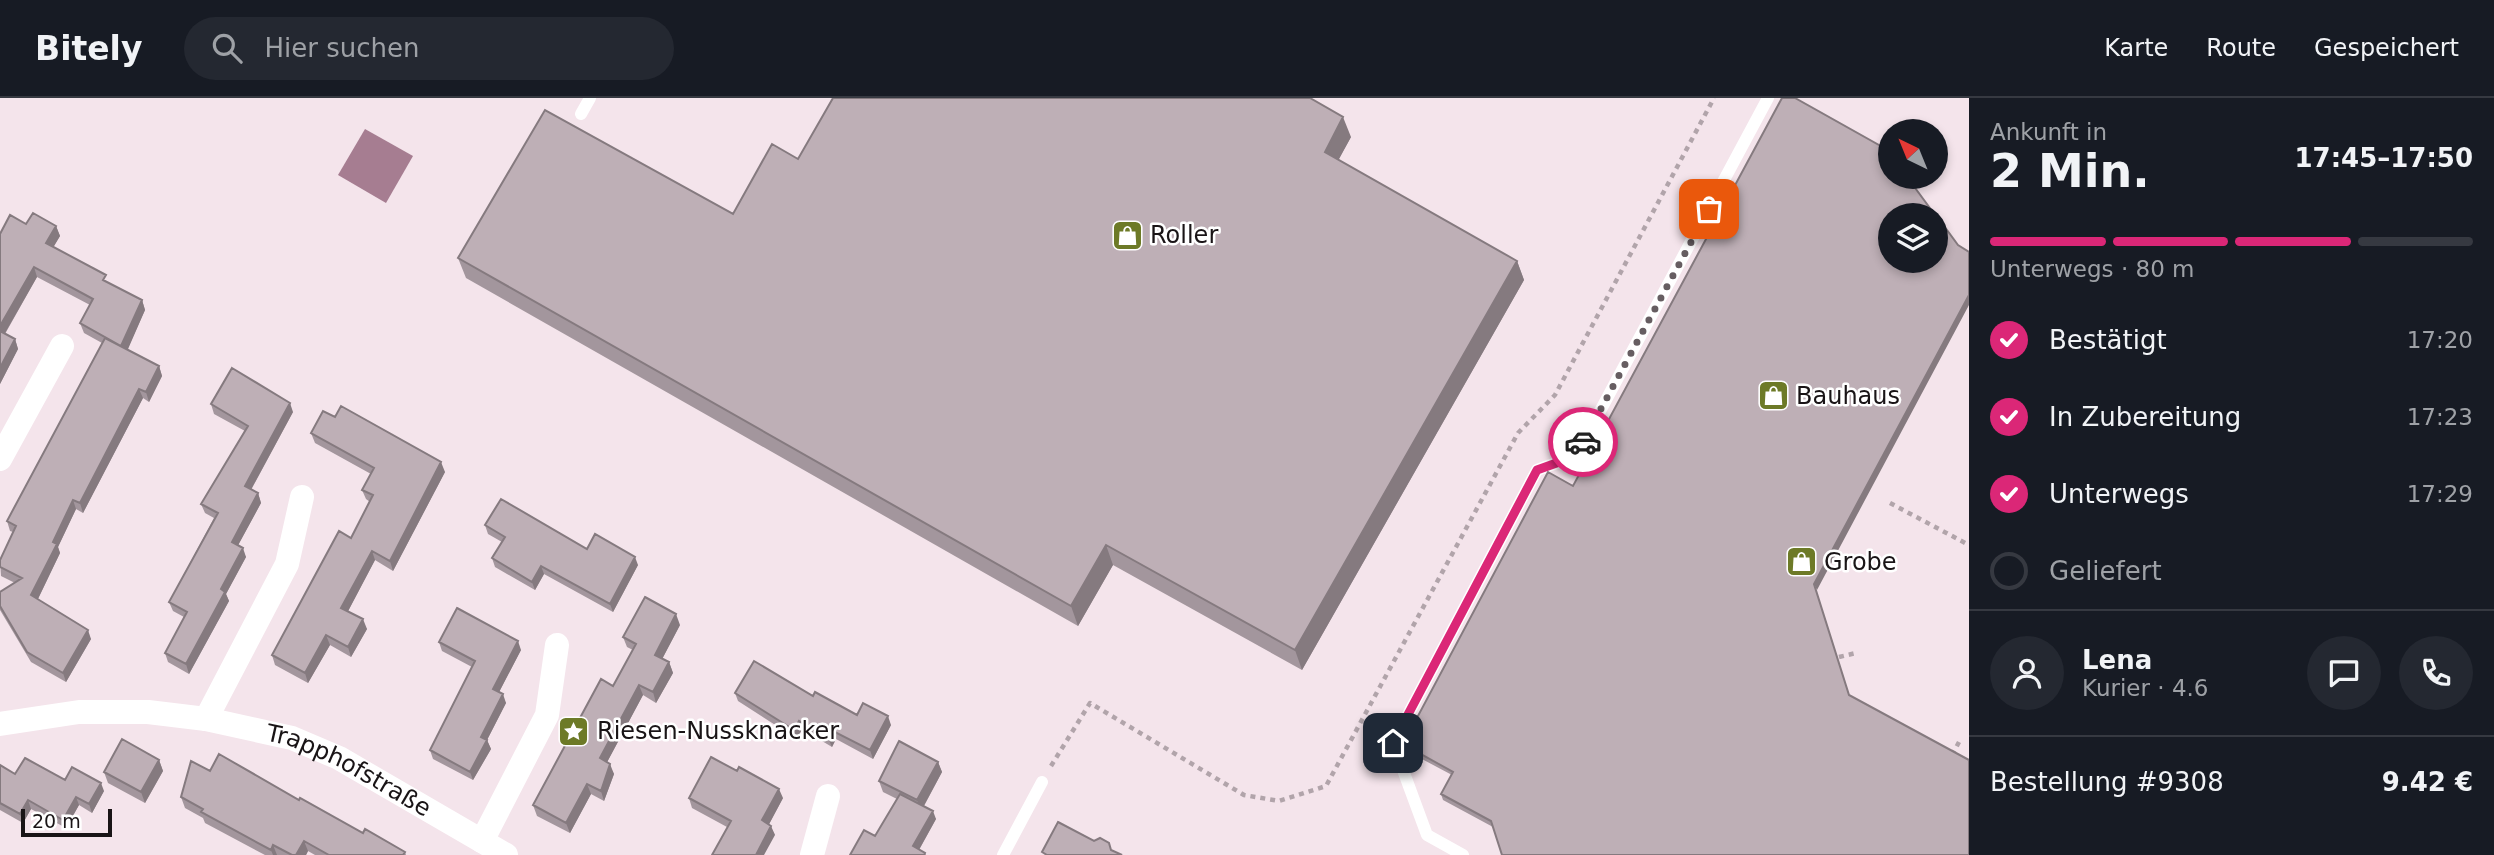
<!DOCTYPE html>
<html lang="de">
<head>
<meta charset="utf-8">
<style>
  body { margin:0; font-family:"DejaVu Sans",sans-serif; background:#242831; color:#f1f3f6; height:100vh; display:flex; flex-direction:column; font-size:26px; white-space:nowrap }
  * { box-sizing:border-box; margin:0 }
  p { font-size:23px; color:#9ea1a6 }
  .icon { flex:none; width:38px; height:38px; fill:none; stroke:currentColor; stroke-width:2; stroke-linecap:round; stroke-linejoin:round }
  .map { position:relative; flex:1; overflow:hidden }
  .side { display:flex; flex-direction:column; background:#171b24; width:525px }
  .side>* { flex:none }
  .needle { width:46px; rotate:317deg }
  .tools { position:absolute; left:1878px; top:21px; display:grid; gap:14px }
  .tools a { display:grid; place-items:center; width:70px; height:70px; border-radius:50%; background:#171b24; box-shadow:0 4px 10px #0003; font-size:35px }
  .scale { position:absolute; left:21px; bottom:18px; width:91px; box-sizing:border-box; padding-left:7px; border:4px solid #191416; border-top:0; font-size:19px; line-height:24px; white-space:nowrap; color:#191416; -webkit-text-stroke:5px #fff; paint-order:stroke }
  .pin { position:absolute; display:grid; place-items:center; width:60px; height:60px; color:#fff; margin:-30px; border-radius:14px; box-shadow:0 4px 10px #0006 }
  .courier { position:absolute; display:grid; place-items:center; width:70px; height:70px; margin:-35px; border:5px solid #db2777; border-radius:50%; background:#fff; color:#222; box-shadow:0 2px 9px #0007 }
  .summary em { font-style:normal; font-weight:800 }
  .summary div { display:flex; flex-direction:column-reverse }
  .summary { display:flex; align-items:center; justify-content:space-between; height:119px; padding:0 21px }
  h1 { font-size:46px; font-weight:800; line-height:52px }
  .bar { display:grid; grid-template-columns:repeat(4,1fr); gap:10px 7px; align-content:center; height:84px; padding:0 21px }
  .bar i { height:9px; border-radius:5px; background:#363941 }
  .bar .current { background:#db2777 }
  .bar p { grid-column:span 4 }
  .line { display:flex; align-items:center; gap:18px; padding:0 21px; border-top:2px solid #363941 }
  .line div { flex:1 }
  .round { display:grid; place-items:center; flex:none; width:74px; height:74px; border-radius:37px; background:#242831 }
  ol { padding:0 21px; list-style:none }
  li { display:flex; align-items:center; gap:21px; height:77px }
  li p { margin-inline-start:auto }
  li .icon { padding:7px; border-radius:50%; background:#db2777; color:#fff; stroke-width:4 }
  li:last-child { color:#9ea1a6 }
  li i { width:38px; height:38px; border:4px solid #363941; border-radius:50% }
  header { display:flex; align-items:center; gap:42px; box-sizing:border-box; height:98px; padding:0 35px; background:#171b24; border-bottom:2px solid #363941 }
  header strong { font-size:33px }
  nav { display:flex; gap:38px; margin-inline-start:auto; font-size:24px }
  .search { width:490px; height:63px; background:#242831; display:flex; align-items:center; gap:18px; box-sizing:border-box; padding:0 24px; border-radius:38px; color:#9ea1a6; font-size:26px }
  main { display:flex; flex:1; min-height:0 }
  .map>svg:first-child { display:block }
  .water { fill:#a67d91 }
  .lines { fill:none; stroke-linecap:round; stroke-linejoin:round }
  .path { stroke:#b1a4aa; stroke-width:4.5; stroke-dasharray:5 5; stroke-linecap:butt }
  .lane { stroke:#fff; stroke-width:12 }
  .street { stroke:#fff; stroke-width:24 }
  .wall { fill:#a3969d }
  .shaded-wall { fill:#857a7f }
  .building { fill:#beafb6; stroke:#857a7f; stroke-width:2 }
  .done { stroke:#665d61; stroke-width:7; stroke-dasharray:0 12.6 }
  .route { stroke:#db2777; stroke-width:9 }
  .labels { text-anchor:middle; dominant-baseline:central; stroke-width:5; stroke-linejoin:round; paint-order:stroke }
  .poi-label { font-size:24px; fill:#191416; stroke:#fff; text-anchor:start }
  .street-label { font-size:24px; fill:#191416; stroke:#fff }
</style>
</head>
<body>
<header>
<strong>Bitely</strong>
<div class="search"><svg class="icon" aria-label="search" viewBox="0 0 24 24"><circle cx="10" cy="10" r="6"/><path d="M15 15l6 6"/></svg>Hier suchen</div>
<nav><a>Karte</a><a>Route</a><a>Gespeichert</a></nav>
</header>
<main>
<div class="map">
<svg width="1969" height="757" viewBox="0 0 1969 757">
  <rect width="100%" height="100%" fill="#f4e4eb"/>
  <!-- water -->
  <path class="water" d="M365,31L413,58L386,105L338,77Z"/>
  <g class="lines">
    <!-- path -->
    <path class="path" d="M1890,405L1969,447
      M1839,559L1856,555
      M1952,657L1959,644
      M1051,668L1090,605L1244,697L1279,703L1326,688L1518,335L1555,297L1714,0"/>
    <!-- lane -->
    <path class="lane" d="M581,16L590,0
      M1003,757L1042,684
      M1463,757L1427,737L1393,645L1537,372L1576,358L1768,0"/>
    <!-- street -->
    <g class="street">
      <path d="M0,361L62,248"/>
      <path d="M206,621L287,466L302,399"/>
      <path id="s1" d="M0,626L79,614H148L206,621L292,640L339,660L506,757"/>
      <path d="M482,743L547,617L557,547"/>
      <path d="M812,757L828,698"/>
    </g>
  </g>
  <!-- wall -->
  <path class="wall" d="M1351,39L1338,62L1517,163L1524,182L1302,572L1113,467L1078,528L466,180L458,160L733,116L798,61Z
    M26,126L56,128L60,138L53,149L109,185L142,202L145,212L127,252L159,268L162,278L149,304L143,300L83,415L76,411L58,449L60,455L38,501L91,541L66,584L31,564L0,512V494L15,485L1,478L0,462L13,434L10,433L7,423L102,245L84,235L80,225L90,207L37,179L5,236L15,241L18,251L0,286V136Z
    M211,306L293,314L251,392L258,395L261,405L238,447L246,459L226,496L229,503L189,576L168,564L165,555L184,519L173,513L169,504L214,420L205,415L201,406L245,333L214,316Z
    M335,319L445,374L393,473L375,462L348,513L367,531L351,559L330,547L308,585L275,567L272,557L351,440L370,404L366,401L362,392L371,376L315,345L311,335Z
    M1573,388L1493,729L1443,702L1441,696L1452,677L1405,652L1403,646Z
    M485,427L587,451L638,467L613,514L544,476L535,492L495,469L492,460L502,444L488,436Z
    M680,527L662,561L669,564L673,575L656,605L643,597L607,664L614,676L604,703L591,696L570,735L537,718L533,707L613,588L633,552L627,549L623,539Z
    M439,544L521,552L499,594L506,605L487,642L491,651L473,682L433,661L430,652L472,569L442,553Z
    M735,595L813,598L857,617L891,627L873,661L836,641L832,649L802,631L797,641L738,603Z
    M159,662L163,673L145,705L108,685L104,674Z
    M938,664L942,674L924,708L936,721L919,752L925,755L926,757H850L875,738L897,701L883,694L879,683Z
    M0,667L15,676L65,682L104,693L92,715L79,707L66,730L31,711L23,725L0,712Z
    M210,673L299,702L363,735L405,754L406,757H315L308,753L306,757H265L205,725L203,720L185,710L181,699Z
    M689,700H783L769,726L775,737L727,729L692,710Z"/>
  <!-- shaded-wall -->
  <path class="shaded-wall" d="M1343,19L1351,39L1332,74L1325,54Z
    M56,128L60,138L50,155L46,145Z
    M1517,163L1524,182L1302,572L1295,552Z
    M34,169L37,179L1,242L0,238V228Z
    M1969,197V207L1817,492L1814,486Z
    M142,202L145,212L125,258L121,248Z
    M15,241L18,251L0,286V270Z
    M159,268L162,278L149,304L146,294Z
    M139,291L143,300L83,415L80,405Z
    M290,305L293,314L248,397L245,388Z
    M441,364L445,374L393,473L390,463Z
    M258,395L261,405L235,453L232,444Z
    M73,402L76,411L58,449L60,455L35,507L31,497L53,444Z
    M1106,447L1113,467L1078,528L1071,508Z
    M243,450L246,459L226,496L229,503L189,576L186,566L221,491Z
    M372,453L375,462L345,519L341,510Z
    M635,459L638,467L613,514L610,506Z
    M541,468L544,476L535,492L532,484Z
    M676,516L680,527L659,567L655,557Z
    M363,521L367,531L351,559L348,549Z
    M88,532L91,541L66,584L63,575Z
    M326,537L330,547L308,585L305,575Z
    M518,543L521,552L496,600L493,591Z
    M669,564L673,575L656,605L653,594Z
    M639,587L643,597L604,670L600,660Z
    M503,596L506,605L487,642L491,651L473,682L470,674L481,639Z
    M888,618L891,627L873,661L870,652Z
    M799,623L802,631L797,641L794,632Z
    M833,633L836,641L832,649L828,640Z
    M159,662L163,673L145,705L141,694Z
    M938,664L942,674L921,713L917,702Z
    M610,666L614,676L604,703L601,693Z
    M101,685L104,693L92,715L89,706Z
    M587,686L591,696L570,735L566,725Z
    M779,691L783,700L766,732L762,722Z
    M76,699L79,707L66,730L63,722Z
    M28,702L31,711L23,725L20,716Z
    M933,713L936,721L916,757L913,748Z
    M771,728L775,737L764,757H756Z
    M304,743L308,753L306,757H296Z
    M273,747L277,757H273L271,752Z"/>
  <!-- building -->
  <path class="building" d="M833,0H1310L1343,19L1325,54L1517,163L1295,552L1106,447L1071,508L458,160L545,12L733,116L772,46L798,61Z
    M1782,0H1795L1886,51L1890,56V79H1907L1935,117H1890V163H1936V117L1958,147L1969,154V197L1814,486L1849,597L1969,662V757H1502L1491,723L1441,696L1453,674L1403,646L1548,374L1573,388Z
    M33,115L56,128L46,145L106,177L103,182L142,202L121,248L80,225L93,201L34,169L0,228V136L10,117L26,126Z
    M0,233L15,241L0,270Z
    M105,240L159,268L146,294L139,291L80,405L73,402L53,444L57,446L31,497L88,532L63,575L27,554L0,508V494L22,480L0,469V462L16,428L7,423Z
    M232,270L290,305L245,388L258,395L232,444L243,450L221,491L225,494L186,566L165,555L187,514L169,504L218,415L201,406L248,328L211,306Z
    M341,308L441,364L390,463L372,453L341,510L363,521L348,549L326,537L305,575L272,557L339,433L351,440L373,397L362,392L374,370L311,335L323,313L335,319Z
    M501,401L587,451L595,436L635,459L610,506L541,468L532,484L492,460L505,439L485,427Z
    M645,499L676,516L655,557L669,564L653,594L639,587L600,660L610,666L601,693L587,686L566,725L533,707L601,581L613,588L636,546L623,539Z
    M457,510L518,543L493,591L503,596L481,639L487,642L470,674L430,652L475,563L439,544Z
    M754,563L813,598L815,594L857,617L863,605L888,618L870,652L833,633L828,640L799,623L794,632L735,595Z
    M122,641L159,662L141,694L104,674Z
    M899,643L938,664L917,702L879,683Z
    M219,656L299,702L300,700L363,735L365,731L405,754L403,757H329L304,743L296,757H292L273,747L271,752L201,714L203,711L181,699L191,663L210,673Z
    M711,659L737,673L739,669L779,691L762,722L771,728L756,757H712L731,723L689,700Z
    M25,660L65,682L72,669L101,685L89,706L76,699L63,722L28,702L20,716L0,705V667L15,676Z
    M900,696L933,713L913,748L925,755L924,757H850L864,732L875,738Z
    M1058,724L1094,743L1100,740L1109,745L1111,752L1122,757H1047L1042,754Z"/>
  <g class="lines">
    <!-- done -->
    <path class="done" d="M1583,344L1709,111"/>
    <!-- route -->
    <path class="route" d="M1393,645L1537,372L1576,358L1583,344"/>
  </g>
  <!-- icons -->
  <defs>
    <symbol id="shop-square" viewBox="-11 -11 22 22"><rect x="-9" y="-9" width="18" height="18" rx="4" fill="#6d7a27" stroke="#fff"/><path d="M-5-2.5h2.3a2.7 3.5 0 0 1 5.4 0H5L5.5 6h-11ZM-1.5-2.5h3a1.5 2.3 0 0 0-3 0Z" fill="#fff"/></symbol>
    <symbol id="sight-square" viewBox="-11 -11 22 22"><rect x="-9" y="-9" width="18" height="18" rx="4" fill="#6d7a27" stroke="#fff"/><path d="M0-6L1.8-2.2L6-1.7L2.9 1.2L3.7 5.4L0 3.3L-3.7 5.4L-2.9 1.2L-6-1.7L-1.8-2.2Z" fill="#fff"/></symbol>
  </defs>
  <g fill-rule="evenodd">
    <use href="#shop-square" x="1110" y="120" width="35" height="35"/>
    <use href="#shop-square" x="1756" y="280" width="35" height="35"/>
    <use href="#shop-square" x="1784" y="446" width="35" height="35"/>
    <use href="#sight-square" x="556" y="616" width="35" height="35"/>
  </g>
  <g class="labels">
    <!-- poi labels -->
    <g class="poi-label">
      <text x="1150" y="137">Roller</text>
      <text x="1796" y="298">Bauhaus</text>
      <text x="1824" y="464">Grobe</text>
      <text x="597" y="633">Riesen-Nussknacker</text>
    </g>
    <!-- street labels -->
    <g class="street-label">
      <text stroke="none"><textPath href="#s1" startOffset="360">Trapphofstraße</textPath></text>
    </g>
  </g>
</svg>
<div class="tools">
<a><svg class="needle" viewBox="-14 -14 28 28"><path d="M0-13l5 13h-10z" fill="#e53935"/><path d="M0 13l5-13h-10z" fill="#9ea1a6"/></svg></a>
<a><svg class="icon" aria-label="layers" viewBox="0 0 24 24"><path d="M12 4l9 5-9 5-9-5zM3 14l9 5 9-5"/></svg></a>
</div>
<div class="scale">20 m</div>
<div class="pin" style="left:1709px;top:111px;background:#ea580c"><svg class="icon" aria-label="bag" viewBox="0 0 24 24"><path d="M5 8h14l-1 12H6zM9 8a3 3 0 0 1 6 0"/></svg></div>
<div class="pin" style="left:1393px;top:645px;background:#1f2937"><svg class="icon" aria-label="home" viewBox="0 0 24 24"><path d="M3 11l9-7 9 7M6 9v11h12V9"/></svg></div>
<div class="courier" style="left:1583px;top:344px"><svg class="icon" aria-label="car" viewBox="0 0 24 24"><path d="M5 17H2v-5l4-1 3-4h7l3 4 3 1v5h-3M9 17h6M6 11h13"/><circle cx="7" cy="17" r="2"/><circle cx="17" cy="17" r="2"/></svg></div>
</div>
<section class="side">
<div class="summary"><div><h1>2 Min.</h1><p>Ankunft in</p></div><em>17:45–17:50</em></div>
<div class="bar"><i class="current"></i><i class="current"></i><i class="current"></i><i></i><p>Unterwegs · 80 m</p></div>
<ol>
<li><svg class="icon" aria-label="check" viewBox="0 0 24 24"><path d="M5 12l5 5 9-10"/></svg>Bestätigt<p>17:20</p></li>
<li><svg class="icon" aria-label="check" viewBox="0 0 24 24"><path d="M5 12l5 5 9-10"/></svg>In Zubereitung<p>17:23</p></li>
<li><svg class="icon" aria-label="check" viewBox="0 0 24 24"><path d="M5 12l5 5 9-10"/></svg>Unterwegs<p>17:29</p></li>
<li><i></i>Geliefert</li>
</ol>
<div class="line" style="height:126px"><a class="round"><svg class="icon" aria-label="person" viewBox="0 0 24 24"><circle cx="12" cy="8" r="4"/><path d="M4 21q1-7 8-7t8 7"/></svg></a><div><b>Lena</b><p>Kurier · 4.6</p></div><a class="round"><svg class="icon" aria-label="chat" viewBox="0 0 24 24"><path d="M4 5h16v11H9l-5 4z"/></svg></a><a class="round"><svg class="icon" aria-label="phone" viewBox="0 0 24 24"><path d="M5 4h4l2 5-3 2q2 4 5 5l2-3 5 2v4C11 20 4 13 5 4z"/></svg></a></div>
<div class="line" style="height:91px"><div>Bestellung #9308</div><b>9.42 €</b></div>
</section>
</main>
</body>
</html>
